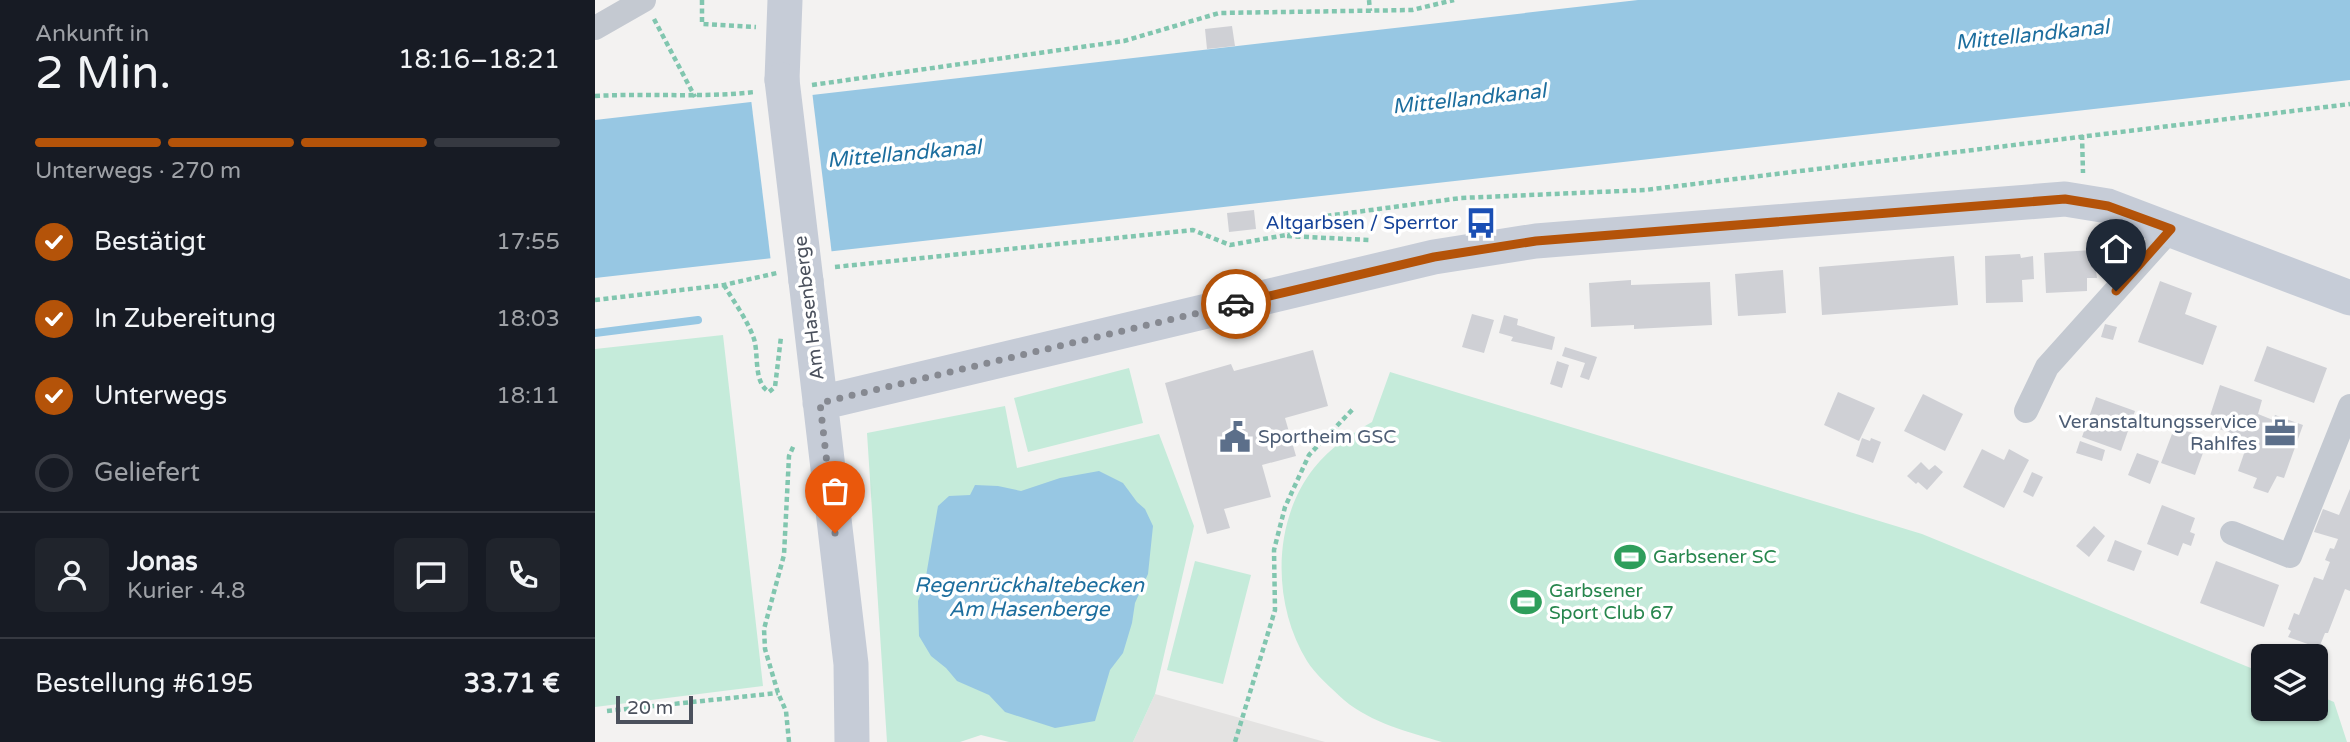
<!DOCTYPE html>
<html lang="de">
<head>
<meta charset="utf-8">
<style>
  body { margin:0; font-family:"Varela Round",sans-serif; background:#20242c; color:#f1f3f6; height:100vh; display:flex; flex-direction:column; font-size:26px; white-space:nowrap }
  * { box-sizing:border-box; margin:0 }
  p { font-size:23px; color:#9ea1a6 }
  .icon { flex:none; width:38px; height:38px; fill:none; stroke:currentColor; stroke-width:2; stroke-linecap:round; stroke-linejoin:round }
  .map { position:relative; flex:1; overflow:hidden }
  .details { display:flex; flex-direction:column; background:#171b24; width:595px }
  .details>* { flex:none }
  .tools { position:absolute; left:1656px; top:644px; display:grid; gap:14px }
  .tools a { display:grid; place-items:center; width:77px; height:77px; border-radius:10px; background:#171b24; box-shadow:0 2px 5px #0004; font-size:35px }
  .scale { position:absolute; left:21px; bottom:18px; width:77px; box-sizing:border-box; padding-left:7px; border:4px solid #4b515d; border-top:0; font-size:19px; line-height:24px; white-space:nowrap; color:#4b515d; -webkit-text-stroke:5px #fff; paint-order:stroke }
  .pin { position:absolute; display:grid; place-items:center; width:60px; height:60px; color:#fff; margin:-72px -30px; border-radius:50% 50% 50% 0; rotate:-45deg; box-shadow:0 0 7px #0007 }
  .pin .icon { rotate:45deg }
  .courier { position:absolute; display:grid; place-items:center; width:70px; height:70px; margin:-35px; border:5px solid #b45309; border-radius:50%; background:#fff; color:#222; box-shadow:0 2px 9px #0007 }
  .summary em { font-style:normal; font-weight:600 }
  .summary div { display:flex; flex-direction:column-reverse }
  .summary { display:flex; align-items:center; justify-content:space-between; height:119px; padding:0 35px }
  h1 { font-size:46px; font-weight:600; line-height:52px }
  .bar { display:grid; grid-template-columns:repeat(4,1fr); gap:10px 7px; align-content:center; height:84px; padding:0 35px }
  .bar i { height:9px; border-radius:5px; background:#363941 }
  .bar .active { background:#b45309 }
  .bar p { grid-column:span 4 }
  .line { display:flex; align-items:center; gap:18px; padding:0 35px; border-top:2px solid #363941 }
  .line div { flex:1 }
  .round { display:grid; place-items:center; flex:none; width:74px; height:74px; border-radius:10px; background:#20242c }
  ol { padding:0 35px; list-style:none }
  li { display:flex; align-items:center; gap:21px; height:77px }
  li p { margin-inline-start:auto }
  li .icon { padding:7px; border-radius:50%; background:#b45309; color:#fff; stroke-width:4 }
  li:last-child { color:#9ea1a6 }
  li i { width:38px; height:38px; border:4px solid #363941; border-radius:50% }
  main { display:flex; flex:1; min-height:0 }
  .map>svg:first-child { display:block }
  .education { fill:#e4e3e2 }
  .green { fill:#c5ebda }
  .water { fill:#97c7e3 }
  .pier { fill:#f3f2f1 }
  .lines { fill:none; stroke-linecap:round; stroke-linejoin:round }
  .stream { stroke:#97c7e3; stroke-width:8 }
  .building { fill:#cfd0d5 }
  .path { stroke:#81c6af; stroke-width:4.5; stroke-dasharray:5 3.5; stroke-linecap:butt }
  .street { stroke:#c4c9d1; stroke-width:24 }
  .secondary { stroke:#c6ccd7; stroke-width:35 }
  .secondary-bridge { stroke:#c6ccd7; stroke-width:35 }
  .done { stroke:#868991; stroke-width:7; stroke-dasharray:0 12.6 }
  .route { stroke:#b45309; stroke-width:9 }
  .labels { text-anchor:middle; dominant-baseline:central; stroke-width:7; stroke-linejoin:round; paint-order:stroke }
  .transit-label { font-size:19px; fill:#164399; stroke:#fff; text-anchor:end }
  .street-label { font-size:19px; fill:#4b515d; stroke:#fff }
  .service-label { font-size:19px; fill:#4e5e75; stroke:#fff; text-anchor:end }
  .leisure-label { font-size:19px; fill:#27864d; stroke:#fff; text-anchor:start }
  .water-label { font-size:21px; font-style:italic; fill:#1d6e9e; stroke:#fff }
</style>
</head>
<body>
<main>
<section class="details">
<div class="summary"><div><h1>2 Min.</h1><p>Ankunft in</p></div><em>18:16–18:21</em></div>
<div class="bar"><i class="active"></i><i class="active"></i><i class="active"></i><i></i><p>Unterwegs · 270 m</p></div>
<ol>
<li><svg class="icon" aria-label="check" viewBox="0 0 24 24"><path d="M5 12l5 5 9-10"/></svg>Bestätigt<p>17:55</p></li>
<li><svg class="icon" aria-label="check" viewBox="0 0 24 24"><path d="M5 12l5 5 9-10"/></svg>In Zubereitung<p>18:03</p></li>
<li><svg class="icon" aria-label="check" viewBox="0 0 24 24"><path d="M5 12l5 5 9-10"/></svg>Unterwegs<p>18:11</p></li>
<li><i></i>Geliefert</li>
</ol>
<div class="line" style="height:126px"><a class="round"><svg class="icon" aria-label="person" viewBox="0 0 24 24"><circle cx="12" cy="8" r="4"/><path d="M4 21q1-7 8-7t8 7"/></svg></a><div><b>Jonas</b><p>Kurier · 4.8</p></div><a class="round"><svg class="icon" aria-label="chat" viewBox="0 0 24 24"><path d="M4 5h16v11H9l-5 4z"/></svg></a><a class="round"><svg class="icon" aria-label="phone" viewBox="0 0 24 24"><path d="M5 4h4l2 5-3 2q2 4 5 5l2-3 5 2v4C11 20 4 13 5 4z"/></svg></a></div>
<div class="line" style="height:91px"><div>Bestellung #6195</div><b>33.71 €</b></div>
</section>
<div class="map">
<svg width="1755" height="742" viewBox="0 0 1755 742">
  <rect width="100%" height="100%" fill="#f3f2f1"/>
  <!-- education -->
  <path class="education" d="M560,694L730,742H538Z"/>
  <!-- green -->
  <path class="green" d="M128,335L168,686L0,707V349Z
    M534,368L548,423L433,452L419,398Z
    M795,372L1327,534L1668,673V709H1720V694L1739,702L1752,742H847C814,732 776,723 749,700C737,689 720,674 712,661C677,604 677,521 719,468C735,448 756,434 777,422Z
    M410,406L422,468L564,434L599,526L560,694L538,742H414L386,735L365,742H292L272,433Z
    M600,561L656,575L628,684L572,670Z"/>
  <!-- water -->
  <path class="water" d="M1043,0H1755V80L0,278V120Z
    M504,471L528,483L542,502L550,509L558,526L553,574L540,603L537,623L528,653L515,670L500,721L460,728L410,712L394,695L362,681L351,668L336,656L324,636L323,601L330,582L343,506L354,496L375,495L380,485L403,486L426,491L465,478Z"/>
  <!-- pier -->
  <path class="pier" d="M217,91L237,255L176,262L156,99Z"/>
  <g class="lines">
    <!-- stream -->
    <path class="stream" d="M0,333L103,320"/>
  </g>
  <!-- building -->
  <path class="building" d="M637,26L640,46L612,49L610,29Z
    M659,210L661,229L634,232L632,213Z
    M1506,239L1522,244L1518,258L1501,254Z
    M1498,250L1502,278H1492V291L1451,293L1449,253Z
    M1425,254L1426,258L1438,256L1439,279L1427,280L1428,302L1391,303L1390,256Z
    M1359,256L1363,305L1227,315L1224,267Z
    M1188,270L1191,313L1143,316L1140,274Z
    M1036,280V285L1115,282L1117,325L1039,329V325L996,327L994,283Z
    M1565,281L1597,293L1590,314L1622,326L1608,365L1543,342Z
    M877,314L899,320L889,353L867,347Z
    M909,315L923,319L922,325L960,337L957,350L916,341L918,337L904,333Z
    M1510,324L1522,327L1518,340L1506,337Z
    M1672,346L1732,368L1719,403L1659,381Z
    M970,347L1002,357L994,380L985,377L990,363L967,356Z
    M718,350L733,406L690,418L701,456L667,465L676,497L629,509L635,528L612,534L570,383L636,364L639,371Z
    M962,361L974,365L967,388L955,384Z
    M1625,385L1667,400L1663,414L1678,420L1680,415L1708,425L1689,478L1682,476L1673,493L1658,488L1662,478L1643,471L1654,439L1612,425Z
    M1243,392L1280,408L1264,441L1229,425Z
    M1328,394L1368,414L1350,451L1309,431Z
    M1501,397L1540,411L1526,451L1487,437Z
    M1580,426L1613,439L1600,475L1566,463Z
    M1267,438L1275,441L1276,438L1286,442L1278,463L1261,456Z
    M1485,441L1510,450L1507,461L1481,453Z
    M1387,449L1409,460L1414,449L1434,460L1409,508L1368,487Z
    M1542,453L1564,461L1555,484L1533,475Z
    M1326,462L1334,470L1340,465L1348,472L1332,490L1323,482L1321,484L1312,476Z
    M1437,472L1448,477L1438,497L1428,492Z
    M1755,489V591L1750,589L1733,633H1730L1724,648L1693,637L1696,631L1693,629L1699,613L1704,615L1719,577L1728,580L1735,562L1730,560L1735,548L1739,549L1743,539L1719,532L1728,509L1744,515Z
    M1567,505L1600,518L1595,532L1600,534L1596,546L1588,543L1583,556L1552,544Z
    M1499,526L1510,536L1494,557L1481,546Z
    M1520,540L1547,551L1539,571L1512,561Z
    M1621,561L1684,585L1669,627L1605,603Z"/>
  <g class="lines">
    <!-- path -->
    <path class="path" d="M107,0V24L161,27
      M774,0L775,11
      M59,19L100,97
      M217,85L529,41L624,13L817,10L859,0
      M0,96C53,93 106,98 159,92
      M1487,135L1488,173
      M692,236L774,240
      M240,267L598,230L635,245L691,235L731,216L866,198L1050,190L1755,104
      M129,285C139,302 153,321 159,339C164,355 158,382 174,392L180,387L186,337
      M0,300L129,285L182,273
      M12,711L183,693
      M194,742L191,711L183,693L170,649L169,629L189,555L194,456L199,445
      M640,742L680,610L679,550L690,507L714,455L758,409"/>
    <!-- street -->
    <path class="street" d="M0,28L49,0
      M1431,411L1452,367L1576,229
      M1637,533L1695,556L1755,406"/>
    <!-- secondary -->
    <path class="secondary" d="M187,80L190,0
      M211,281L256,664L257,742
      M225,403L839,257L941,241L1470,199L1513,206L1755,298"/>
    <!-- secondary-bridge -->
    <path class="secondary-bridge" d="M187,80L211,281"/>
  </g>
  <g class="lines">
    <!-- done -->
    <path class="done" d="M240,533L225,403L641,304"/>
    <!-- route -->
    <path class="route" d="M641,304L839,257L941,241L1470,199L1513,206L1576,229L1521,291"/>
  </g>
  <!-- icons -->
  <defs>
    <symbol id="bus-bare" viewBox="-9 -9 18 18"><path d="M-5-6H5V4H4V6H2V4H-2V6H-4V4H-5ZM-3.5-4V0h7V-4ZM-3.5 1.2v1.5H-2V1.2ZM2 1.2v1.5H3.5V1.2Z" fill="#1a4fb4" stroke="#fff" stroke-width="2.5" paint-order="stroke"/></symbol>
    <symbol id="office-bare" viewBox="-9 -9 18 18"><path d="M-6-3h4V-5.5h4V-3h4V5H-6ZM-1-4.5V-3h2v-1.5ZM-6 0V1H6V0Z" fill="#5c6f8a" stroke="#fff" stroke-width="2.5" paint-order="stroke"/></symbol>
    <symbol id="civic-bare" viewBox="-9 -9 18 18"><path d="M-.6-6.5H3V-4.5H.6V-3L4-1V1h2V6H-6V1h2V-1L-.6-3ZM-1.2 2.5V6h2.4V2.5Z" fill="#5c6f8a" stroke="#fff" stroke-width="2.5" paint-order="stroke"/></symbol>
    <symbol id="stadium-bare" viewBox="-9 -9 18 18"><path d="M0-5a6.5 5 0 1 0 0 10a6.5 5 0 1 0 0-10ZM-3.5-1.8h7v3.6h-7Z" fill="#2e9e5b" stroke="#fff" stroke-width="2.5" paint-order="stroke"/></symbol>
  </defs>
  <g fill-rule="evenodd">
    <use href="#bus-bare" x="864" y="201" width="44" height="44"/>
    <use href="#office-bare" x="1663" y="411" width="44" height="44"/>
    <use href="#civic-bare" x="618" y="415" width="44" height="44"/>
    <use href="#stadium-bare" x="1013" y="535" width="44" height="44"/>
    <use href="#stadium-bare" x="909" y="580" width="44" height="44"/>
  </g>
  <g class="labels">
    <!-- transit labels -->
    <g class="transit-label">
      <text x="863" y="223">Altgarbsen / Sperrtor</text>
    </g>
    <!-- street labels -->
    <g class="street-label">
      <text transform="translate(214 308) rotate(-97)">Am Hasenberge</text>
    </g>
    <!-- service labels -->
    <g class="service-label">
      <text x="1662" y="422">Veranstaltungsservice<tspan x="1662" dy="22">Rahlfes</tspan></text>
      <text x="663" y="437" text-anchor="start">Sportheim GSC</text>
    </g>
    <!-- leisure labels -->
    <g class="leisure-label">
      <text x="1058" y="557">Garbsener SC</text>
      <text x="954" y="591">Garbsener<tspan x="954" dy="22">Sport Club 67</tspan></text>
    </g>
    <!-- water labels -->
    <g class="water-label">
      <text transform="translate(1437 35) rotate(-6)">Mittellandkanal</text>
      <text transform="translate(874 99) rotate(-6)">Mittellandkanal</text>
      <text transform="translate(309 154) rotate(-5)">Mittellandkanal</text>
      <text x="434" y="585">Regenrückhaltebecken<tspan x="434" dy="24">Am Hasenberge</tspan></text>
    </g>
  </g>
</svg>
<div class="tools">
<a><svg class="icon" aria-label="layers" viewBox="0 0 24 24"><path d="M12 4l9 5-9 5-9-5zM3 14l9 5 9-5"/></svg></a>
</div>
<div class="scale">20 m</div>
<div class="pin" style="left:240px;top:533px;background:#ea580c"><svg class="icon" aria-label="bag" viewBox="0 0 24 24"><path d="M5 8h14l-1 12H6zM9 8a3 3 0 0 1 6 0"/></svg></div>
<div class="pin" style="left:1521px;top:291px;background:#1f2937"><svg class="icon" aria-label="home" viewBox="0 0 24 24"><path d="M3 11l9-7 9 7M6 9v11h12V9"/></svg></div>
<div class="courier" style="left:641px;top:304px"><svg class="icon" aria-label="car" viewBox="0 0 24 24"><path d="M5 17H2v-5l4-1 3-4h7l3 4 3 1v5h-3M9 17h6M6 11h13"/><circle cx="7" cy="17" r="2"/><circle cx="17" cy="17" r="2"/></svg></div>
</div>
</main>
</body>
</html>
